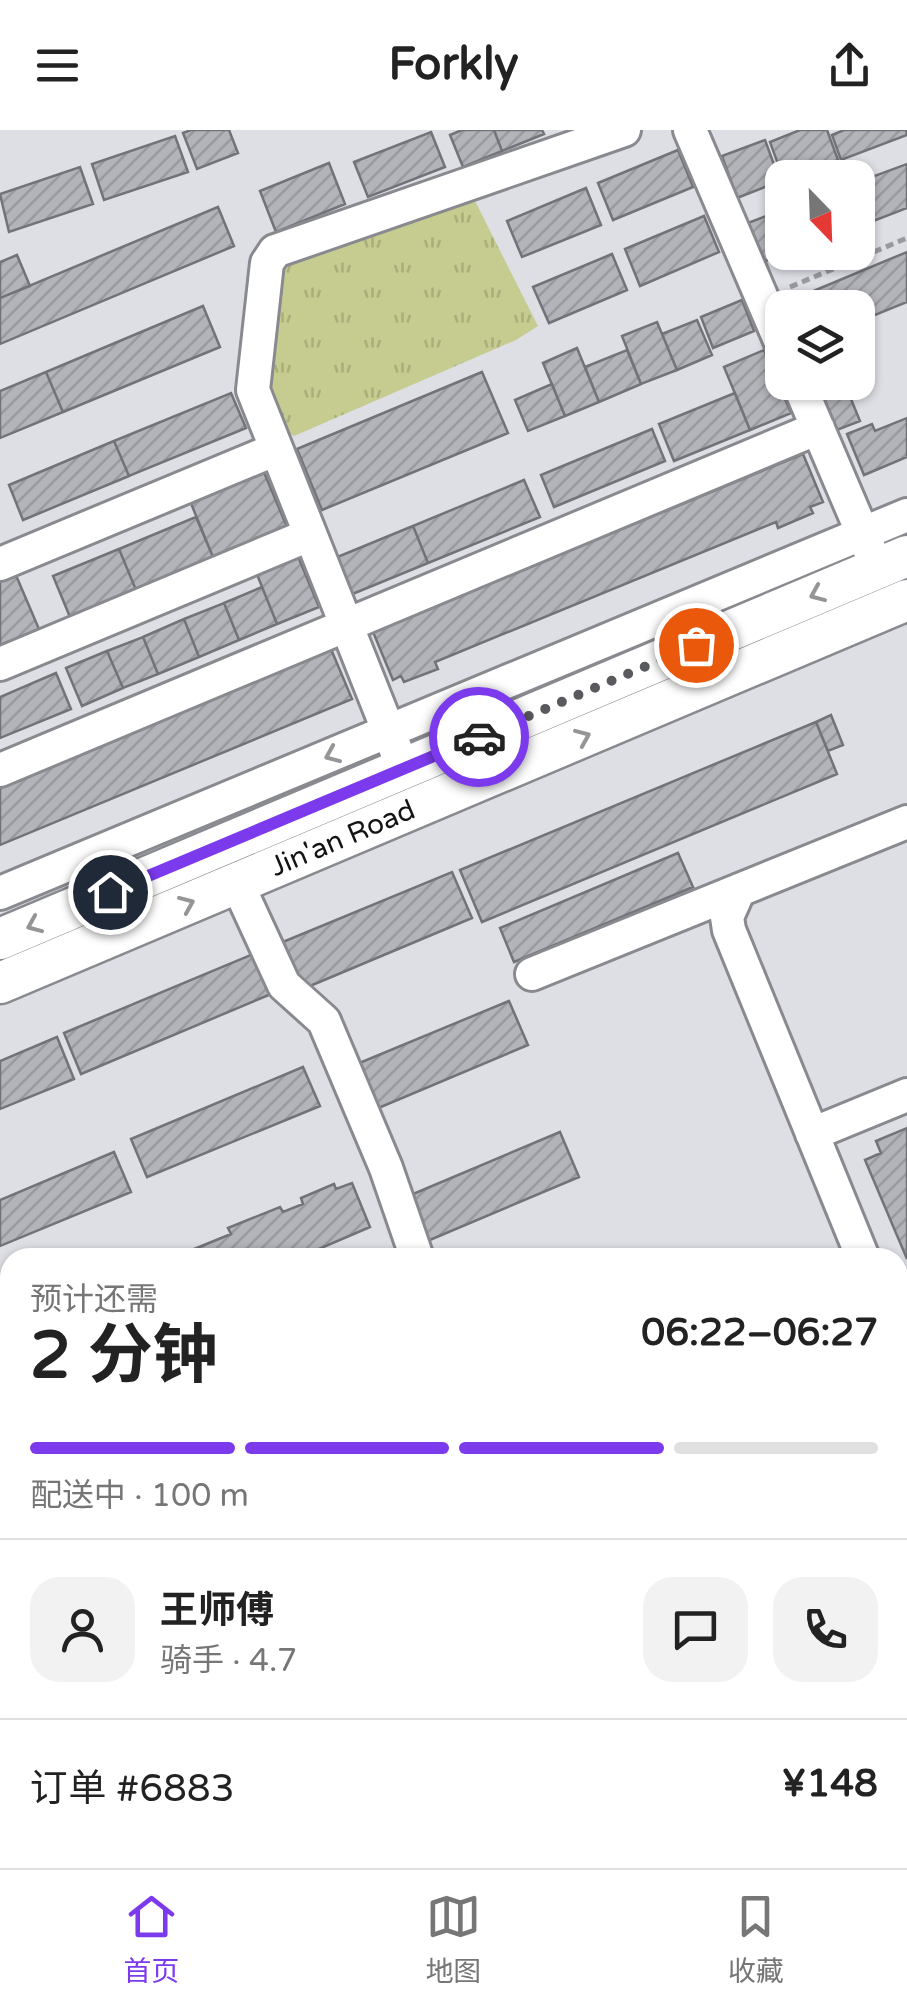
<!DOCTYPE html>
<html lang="zh">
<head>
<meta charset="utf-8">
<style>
  body { margin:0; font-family:"Varela Round","Noto Sans SC",sans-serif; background:#f2f2f2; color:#222; height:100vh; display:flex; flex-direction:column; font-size:38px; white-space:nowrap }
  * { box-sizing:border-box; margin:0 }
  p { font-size:32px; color:#767676 }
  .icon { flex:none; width:55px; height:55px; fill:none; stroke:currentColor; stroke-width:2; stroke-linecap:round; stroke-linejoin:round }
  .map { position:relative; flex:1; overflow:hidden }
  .drawer { position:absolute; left:0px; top:1118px; width:908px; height:622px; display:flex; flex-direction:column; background:#fff; border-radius:30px 30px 0 0; box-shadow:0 2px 8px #0004 }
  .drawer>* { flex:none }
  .needle { width:65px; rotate:157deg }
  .fabs { position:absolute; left:765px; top:30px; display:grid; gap:20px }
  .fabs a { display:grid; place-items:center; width:110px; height:110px; border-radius:20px; background:#fff; box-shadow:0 2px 8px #0004; font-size:50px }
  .pin { position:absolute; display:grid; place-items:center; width:85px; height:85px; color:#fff; margin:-42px; border:5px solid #fff; border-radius:50%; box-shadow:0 2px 10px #0007 }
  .courier { position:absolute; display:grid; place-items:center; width:100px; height:100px; margin:-50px; border:8px solid #7c3aed; border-radius:50%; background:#fff; color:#222; box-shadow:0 2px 12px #0007 }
  .summary em { font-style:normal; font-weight:700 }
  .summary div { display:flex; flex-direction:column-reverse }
  .summary { display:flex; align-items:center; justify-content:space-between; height:170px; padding:0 30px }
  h1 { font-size:65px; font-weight:700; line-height:75px }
  .bar { display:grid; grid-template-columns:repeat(4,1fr); gap:15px 10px; align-content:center; height:120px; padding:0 30px }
  .bar i { height:12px; border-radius:8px; background:#e0e0e0 }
  .bar .on { background:#7c3aed }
  .bar p { grid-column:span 4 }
  .line { display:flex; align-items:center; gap:25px; padding:0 30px; border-top:2px solid #e0e0e0 }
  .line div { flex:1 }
  .round { display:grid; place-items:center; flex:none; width:105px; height:105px; border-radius:30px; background:#f2f2f2 }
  header { display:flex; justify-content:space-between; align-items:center; height:130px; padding:0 30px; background:#fff; font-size:45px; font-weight:700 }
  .tabs { display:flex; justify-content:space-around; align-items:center; height:140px; border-top:2px solid #e0e0e0; background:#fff; font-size:28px; color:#767676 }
  .tabs a { display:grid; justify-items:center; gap:5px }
  .tabs .on { color:#7c3aed }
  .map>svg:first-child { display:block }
  .park { fill:url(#park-tufts) }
  .building { fill:url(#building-hatch); stroke:#727378; stroke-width:2.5 }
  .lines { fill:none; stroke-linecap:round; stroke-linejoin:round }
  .minor-casing { stroke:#898a90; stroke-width:38 }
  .major-casing { stroke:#898a90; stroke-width:45 }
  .path { stroke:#999a9f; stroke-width:5; stroke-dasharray:8 5; stroke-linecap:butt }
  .minor { stroke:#fff; stroke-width:32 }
  .major { stroke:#fff; stroke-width:40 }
  .oneway { stroke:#949596 }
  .done { stroke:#595a5e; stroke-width:10; stroke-dasharray:0 18 }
  .route { stroke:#7c3aed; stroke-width:12 }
  .labels { text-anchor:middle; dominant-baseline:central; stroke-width:8; stroke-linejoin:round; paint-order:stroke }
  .street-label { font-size:28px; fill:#121315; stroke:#eaecf2 }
</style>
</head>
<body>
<header><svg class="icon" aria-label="menu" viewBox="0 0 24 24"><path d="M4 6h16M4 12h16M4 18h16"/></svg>Forkly<svg class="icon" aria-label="share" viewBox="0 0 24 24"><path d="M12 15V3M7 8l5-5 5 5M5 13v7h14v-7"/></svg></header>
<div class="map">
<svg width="907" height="1738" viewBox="0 0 907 1738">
  <defs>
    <pattern id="park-tufts" width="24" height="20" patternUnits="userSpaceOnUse" patternTransform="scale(2.5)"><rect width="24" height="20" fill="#c6cc90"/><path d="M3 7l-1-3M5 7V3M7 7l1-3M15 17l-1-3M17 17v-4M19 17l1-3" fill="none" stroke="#a9ae7b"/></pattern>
    <pattern id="building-hatch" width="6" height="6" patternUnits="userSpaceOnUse" patternTransform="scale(2.5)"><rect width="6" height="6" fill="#b2b4b9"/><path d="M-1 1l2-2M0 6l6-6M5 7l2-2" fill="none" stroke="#989a9e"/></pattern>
  </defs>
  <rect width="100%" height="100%" fill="#dddfe5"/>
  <!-- park -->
  <path class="park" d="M473,67L538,196L516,210L294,306C250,279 277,179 282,135Z"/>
  <!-- building -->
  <path class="building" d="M191,0H229L238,23L197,39L183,3Z
    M462,0H494L502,21L463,37L450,5Z
    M494,0H542L544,4L502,21Z
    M800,0H827L838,30L783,48L770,12Z
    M844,0H906L907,5L841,30L832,5Z
    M431,2L445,37L368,67L354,32Z
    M175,6L188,42L104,70L92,34Z
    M765,10L780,51L737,68L722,26Z
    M678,20L693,57L613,90L598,53Z
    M329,33L345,74L276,102L260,61Z
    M907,34V78L858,97V52Z
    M80,37L93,74L9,102L0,64Z
    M586,58L601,95L522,127L507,91Z
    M218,77L234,116L0,214V168Z
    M782,80V122H788L763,132L748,93Z
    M704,86L719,122L640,156L625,119Z
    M907,122V172L858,192V178H783L782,174Z
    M612,124L627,160L549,193L533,157Z
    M17,125L30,156L0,168V132Z
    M742,170L754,201L713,218L701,187Z
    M203,176L220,217L63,282L46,242Z
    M697,190L712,225L677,240L662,204Z
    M657,192L677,240L641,254L622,206Z
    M577,218L599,272L565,286L543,233Z
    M627,220L641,254L599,272L585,237Z
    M764,220L791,283L750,300L724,237Z
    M46,242L63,282L0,308V261Z
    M482,242L508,303L322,380L297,319Z
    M817,252H844L860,291L837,300Z
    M552,254L565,286L528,301L515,270Z
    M231,263L246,298L129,346L114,311Z
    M735,263L750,300L674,331L659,294Z
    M907,288V327L864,345L847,304L872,294L875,301Z
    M652,299L665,331L554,377L541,345Z
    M114,311L129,346L23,390L9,355Z
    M803,324L823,372L810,377L813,383L778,398L776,392L435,532L438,539L404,552L401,546L393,550L373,502Z
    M263,340L287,397L213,427L190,371Z
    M524,350L540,387L428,433L413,396Z
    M196,387L213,427L136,460L119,419Z
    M413,396L428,433L350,465L335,428Z
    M119,419L136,460L70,487L53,446Z
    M297,424L319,477L277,494L256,442Z
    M15,443L39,499L0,516V449Z
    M262,457L277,494L239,510L224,473Z
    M224,473L239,510L199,527L184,489Z
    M184,489L199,527L158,544L143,507Z
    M143,507L158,544L123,558L107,521Z
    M331,519L352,569L0,715V655Z
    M107,521L123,558L82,576L66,538Z
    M56,543L71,579L0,608V567Z
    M831,585L843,615L828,621L816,592Z
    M816,592L837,644L482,792L460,740Z
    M678,723L693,757L514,832L500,798Z
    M452,742L472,788L298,861L278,814Z
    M253,824L271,864L81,944L64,903Z
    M509,871L528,915L376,979L357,934Z
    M57,907L74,949L0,979V931Z
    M303,937L320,976L147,1047L131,1009Z
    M907,998V1129L865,1030L881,1023L876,1011Z
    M560,1002L579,1047L425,1112L406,1067Z
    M114,1022L131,1062L0,1116V1070Z
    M352,1053L370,1097L298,1128H184L182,1124L231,1104L228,1098L280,1077L283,1082L303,1074L301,1068L334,1054L336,1059Z
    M10,1197V1246L0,1251V1202Z"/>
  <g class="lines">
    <defs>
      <path id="minor" d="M690,0L782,215
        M798,252L871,423
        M0,434L274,320
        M0,534L309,405
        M396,620L253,260L267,133L275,121L624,0
        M0,640L818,298
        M237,753L284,855L324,891L386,1038L417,1128
        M739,760L727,787L729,800L863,1128
        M0,763L907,385
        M532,844L907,692
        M812,1004L907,965
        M898,1195L907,1191
        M0,1471L10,1467"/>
      <g id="major">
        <path d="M0,809L907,426"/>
        <path id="s1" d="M0,853L907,470"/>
      </g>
    </defs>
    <!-- minor casing -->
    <use href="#minor" class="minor-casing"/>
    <!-- major casing -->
    <use href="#major" class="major-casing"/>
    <!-- path -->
    <path class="path" d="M790,157L907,108"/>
    <!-- minor -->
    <use href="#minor" class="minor"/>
    <!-- major -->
    <use href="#major" class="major"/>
  </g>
  <!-- one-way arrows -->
  <defs><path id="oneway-chevron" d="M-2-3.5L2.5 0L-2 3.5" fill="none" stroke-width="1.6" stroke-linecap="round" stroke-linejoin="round" transform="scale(2.5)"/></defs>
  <g class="oneway">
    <use href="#oneway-chevron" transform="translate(817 464) rotate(157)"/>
    <use href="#oneway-chevron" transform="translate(583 607) rotate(-23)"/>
    <use href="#oneway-chevron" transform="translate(332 625) rotate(157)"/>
    <use href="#oneway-chevron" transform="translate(187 774) rotate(-23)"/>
    <use href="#oneway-chevron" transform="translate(34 795) rotate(157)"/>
  </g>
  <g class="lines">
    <!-- done -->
    <path class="done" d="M479,607L696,515"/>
    <!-- route -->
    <path class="route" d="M110,762L479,607"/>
  </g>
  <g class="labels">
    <!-- street labels -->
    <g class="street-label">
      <text stroke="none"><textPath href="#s1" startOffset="372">Jin'an Road</textPath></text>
    </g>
  </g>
</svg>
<div class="fabs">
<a><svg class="needle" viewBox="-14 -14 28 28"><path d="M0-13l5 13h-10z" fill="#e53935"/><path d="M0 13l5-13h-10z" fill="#767676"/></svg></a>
<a><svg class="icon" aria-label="layers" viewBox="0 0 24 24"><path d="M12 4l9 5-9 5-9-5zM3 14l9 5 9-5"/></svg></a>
</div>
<div class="pin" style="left:696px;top:515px;background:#ea580c"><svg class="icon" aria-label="bag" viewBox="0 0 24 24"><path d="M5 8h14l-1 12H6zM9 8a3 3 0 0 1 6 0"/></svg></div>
<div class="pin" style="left:110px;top:762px;background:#1f2937"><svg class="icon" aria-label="home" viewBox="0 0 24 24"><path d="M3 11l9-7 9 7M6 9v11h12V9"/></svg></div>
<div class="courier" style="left:479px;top:607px"><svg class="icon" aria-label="car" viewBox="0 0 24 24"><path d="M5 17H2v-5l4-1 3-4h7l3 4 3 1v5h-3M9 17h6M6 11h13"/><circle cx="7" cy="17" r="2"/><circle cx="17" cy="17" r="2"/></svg></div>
<section class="drawer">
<div class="summary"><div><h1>2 分钟</h1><p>预计还需</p></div><em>06:22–06:27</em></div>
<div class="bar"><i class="on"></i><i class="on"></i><i class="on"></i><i></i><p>配送中 · 100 m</p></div>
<div class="line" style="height:180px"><a class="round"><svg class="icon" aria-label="person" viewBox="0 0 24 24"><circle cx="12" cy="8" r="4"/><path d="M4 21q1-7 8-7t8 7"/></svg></a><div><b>王师傅</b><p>骑手 · 4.7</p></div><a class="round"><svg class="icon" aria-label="chat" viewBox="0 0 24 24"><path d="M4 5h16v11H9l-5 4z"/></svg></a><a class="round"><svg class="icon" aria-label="phone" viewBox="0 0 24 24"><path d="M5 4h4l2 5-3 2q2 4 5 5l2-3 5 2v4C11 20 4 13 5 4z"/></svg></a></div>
<div class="line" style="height:130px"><div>订单 #6883</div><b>¥148</b></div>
</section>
</div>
<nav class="tabs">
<a class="on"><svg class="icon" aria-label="home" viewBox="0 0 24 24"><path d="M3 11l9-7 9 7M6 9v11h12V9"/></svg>首页</a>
<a><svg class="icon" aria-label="map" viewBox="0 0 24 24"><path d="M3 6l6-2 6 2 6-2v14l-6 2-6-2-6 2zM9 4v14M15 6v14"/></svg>地图</a>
<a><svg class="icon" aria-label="saved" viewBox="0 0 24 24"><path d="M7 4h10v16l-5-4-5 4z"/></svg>收藏</a>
</nav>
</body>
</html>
